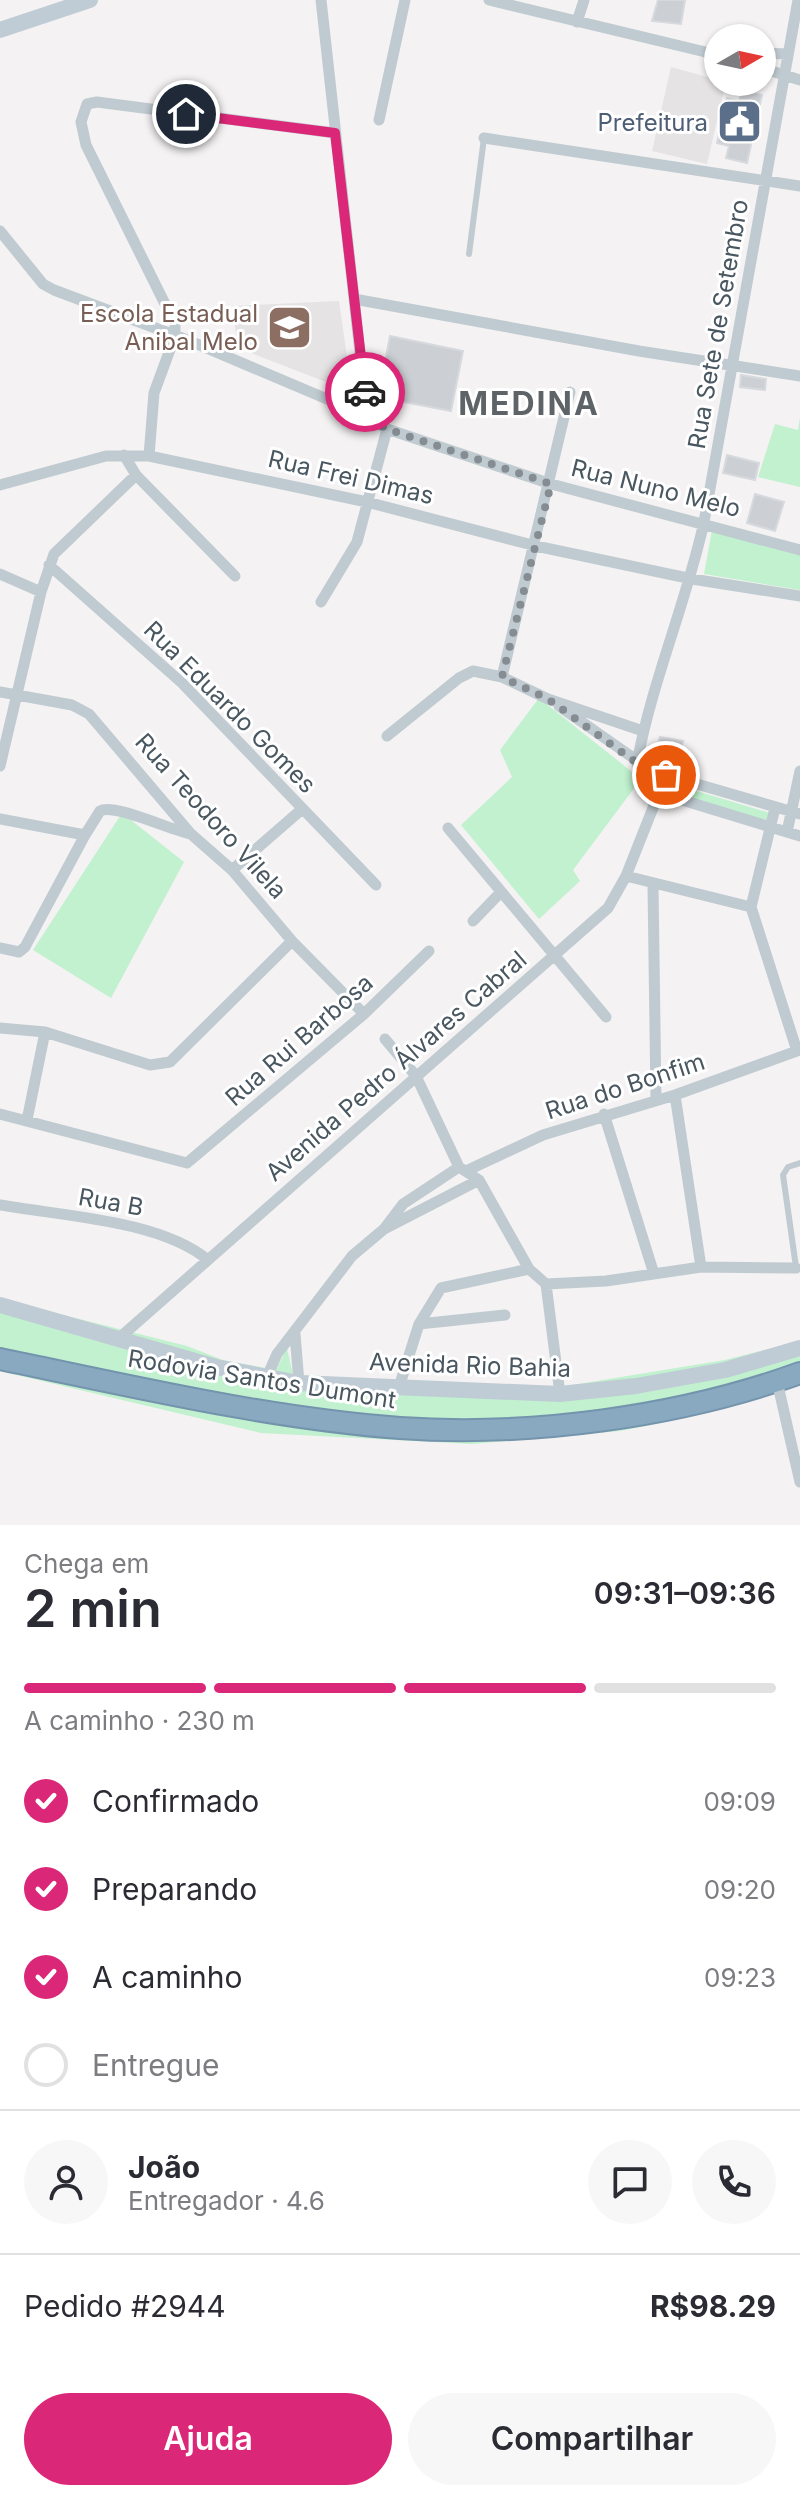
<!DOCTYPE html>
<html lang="pt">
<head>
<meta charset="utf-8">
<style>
  body { margin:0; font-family:Inter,sans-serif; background:#f7f7f7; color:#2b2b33; height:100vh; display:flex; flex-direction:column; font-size:30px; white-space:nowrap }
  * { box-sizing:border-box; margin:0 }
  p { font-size:26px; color:#7c7c81 }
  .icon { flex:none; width:44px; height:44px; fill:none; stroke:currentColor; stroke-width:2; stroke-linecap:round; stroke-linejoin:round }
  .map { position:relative; height:1525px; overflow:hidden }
  .sheet { display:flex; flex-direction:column; background:#fff; flex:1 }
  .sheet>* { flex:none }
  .needle { width:52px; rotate:81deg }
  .tools { position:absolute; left:704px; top:24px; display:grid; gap:16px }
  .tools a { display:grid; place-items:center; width:72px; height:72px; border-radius:50%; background:#fff; box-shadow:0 2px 6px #0004; font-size:40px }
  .pin { position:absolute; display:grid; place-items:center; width:68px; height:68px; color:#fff; margin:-34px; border:4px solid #fff; border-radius:50%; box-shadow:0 2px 8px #0007 }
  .courier { position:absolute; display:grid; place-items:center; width:80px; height:80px; margin:-40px; border:6px solid #db2777; border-radius:50%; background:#fff; color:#222; box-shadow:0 2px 10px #0007 }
  .overview em { font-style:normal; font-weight:600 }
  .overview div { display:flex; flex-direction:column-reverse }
  .overview { display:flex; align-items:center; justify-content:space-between; height:136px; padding:0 24px }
  h1 { font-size:52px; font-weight:600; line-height:60px }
  .bar { display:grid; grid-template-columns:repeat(4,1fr); gap:12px 8px; align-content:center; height:96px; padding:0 24px }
  .bar i { height:10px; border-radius:6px; background:#e1e1e2 }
  .bar .active { background:#db2777 }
  .bar p { grid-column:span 4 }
  .line { display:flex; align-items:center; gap:20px; padding:0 24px; border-top:2px solid #e1e1e2 }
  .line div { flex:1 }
  .round { display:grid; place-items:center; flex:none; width:84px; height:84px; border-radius:42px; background:#f7f7f7 }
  ol { padding:0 24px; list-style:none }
  li { display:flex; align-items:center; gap:24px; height:88px }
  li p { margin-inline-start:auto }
  li .icon { padding:8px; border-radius:50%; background:#db2777; color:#fff; stroke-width:4 }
  li:last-child { color:#7c7c81 }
  li i { width:44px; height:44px; border:4px solid #e1e1e2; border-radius:50% }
  .cta { display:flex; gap:16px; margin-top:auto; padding:16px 24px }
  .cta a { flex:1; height:92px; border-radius:48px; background:#db2777; color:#fff; font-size:32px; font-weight:600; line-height:92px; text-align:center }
  .cta a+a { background:#f7f7f7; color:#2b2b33 }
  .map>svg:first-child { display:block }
  .education { fill:#e5e3e4 }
  .green { fill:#c1f1cf }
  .building { fill:#ccd0d4; stroke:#d6d9dd; stroke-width:2 }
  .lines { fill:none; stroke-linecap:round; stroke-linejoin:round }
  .highway-casing { stroke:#7494ad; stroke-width:24 }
  .lane { stroke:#c0cbd1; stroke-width:6 }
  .street { stroke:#c0cbd1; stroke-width:11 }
  .secondary { stroke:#c0ccd5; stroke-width:16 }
  .highway { stroke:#89a9c1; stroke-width:20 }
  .done { stroke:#858d93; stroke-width:8; stroke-dasharray:0 14.4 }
  .route { stroke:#db2777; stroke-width:10 }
  .labels { text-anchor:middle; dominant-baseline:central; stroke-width:6; stroke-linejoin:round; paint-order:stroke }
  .service-label { font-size:24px; fill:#4e5e75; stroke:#fff; text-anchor:end }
  .education-label { font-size:24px; fill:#785e54; stroke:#fff; text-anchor:end }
  .street-label { font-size:24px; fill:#495760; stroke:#fff }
  .district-label { font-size:32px; font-weight:bold; letter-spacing:2px; fill:#5e6367; stroke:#fff }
</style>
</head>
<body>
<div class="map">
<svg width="800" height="1525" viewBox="0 0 800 1525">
  <rect width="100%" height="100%" fill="#f4f2f2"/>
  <!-- education -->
  <path class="education" d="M671,67L726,82L707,164L652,151Z
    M339,301L352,392L238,348L232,306Z"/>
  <!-- green -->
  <path class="green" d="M800,417V487L758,477L775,424L798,430Z
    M712,530L800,555V590L704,574Z
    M539,698L641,779L573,870L580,881L539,919L461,825L512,777L500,750Z
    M670,783L770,813L767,824L666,793Z
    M122,813L184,862L111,998L33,950Z
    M0,1299L187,1346L223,1360L276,1370L287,1348L293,1375L554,1388L725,1360L800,1341V1383L666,1422L620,1431L472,1444L261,1433L0,1371Z"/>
  <!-- building -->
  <path class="building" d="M658,0H685L681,24L652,21Z
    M742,90L762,95L747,163L726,158L729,146L717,143L727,98L739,101Z
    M390,336L463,351L451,411L378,397Z
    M741,375L766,379L765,390L740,387Z
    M727,455L759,463L755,480L723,473Z
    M755,494L784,502L775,531L747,523Z
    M660,737L683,741L675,769L653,761Z"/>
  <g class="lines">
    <defs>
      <path id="highway" d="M0,1359C131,1386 266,1418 400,1428C529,1437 679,1417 800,1373"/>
    </defs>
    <!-- highway casing -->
    <use href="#highway" class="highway-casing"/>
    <!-- lane -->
    <path class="lane" d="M469,254L484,138
      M796,1267L783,1175L788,1167L800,1163"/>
    <!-- street -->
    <path class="street" d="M321,0L367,416
      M489,0L718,55
      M577,22L584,0
      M762,53L788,54
      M762,68L800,80
      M379,120L405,0
      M484,138L800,186
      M0,231L43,284L54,290L190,341L367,416L387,429L551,484L800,550
      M354,299L639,351L800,376
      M124,455L136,475L235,576
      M149,456L154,393L175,336V324L86,145L81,122L87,104L97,102L335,133
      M0,485L106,456H149L367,502L536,546L692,579L800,596
      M49,565L182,683L376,885
      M0,574L41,592
      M321,602L357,542L387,429
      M502,677L570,392
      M0,692L72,705L89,714L191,834L232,870L292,941L364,1014
      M559,706L652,771L800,814
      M387,736L459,678L473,671L502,677L548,699L643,731
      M637,763C652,681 686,604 704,522L798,0
      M0,766L41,592L54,554L136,475
      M659,793L800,836
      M775,808L751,907L797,1051
      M0,819L85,835L100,811C114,803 170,830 191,834
      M448,828L606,1017
      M787,832L800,771
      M232,870L301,810
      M626,876L751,907
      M653,885L656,1100
      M473,921L501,892
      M0,948L19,952L25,947L85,835
      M0,1028L45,1032L150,1065L170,1062L292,941
      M385,1039L416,1076L459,1167L479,1180L529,1269L546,1284L560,1394
      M675,1095L701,1267
      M0,1114L187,1163L364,1014L429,951
      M604,1114L654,1274
      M27,1120L45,1032
      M466,1171L543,1135L675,1095L800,1050
      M0,1205C62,1216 160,1220 208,1260
      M384,1229L479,1180
      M546,1284L606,1281L701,1267L796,1268
      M419,1324L505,1315
      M295,1334L299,1383
      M117,1340L608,908L626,876L666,775
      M266,1379L277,1354L352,1256L384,1229L403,1204L459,1167
      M777,1381L800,1482
      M399,1387L419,1324L441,1288L529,1269"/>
    <!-- secondary -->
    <path class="secondary" d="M0,30L90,0
      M0,1305L216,1367L299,1383L560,1394L636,1386L725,1370L800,1348"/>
    <!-- highway -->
    <use href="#highway" class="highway"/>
  </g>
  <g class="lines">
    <!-- done -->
    <path class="done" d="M365,392L367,416L387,429L551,484L502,677L548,699L637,763L666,775"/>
    <!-- route -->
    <path class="route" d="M186,114L335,133L365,392"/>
  </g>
  <!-- icons -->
  <defs>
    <symbol id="civic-square" viewBox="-11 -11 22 22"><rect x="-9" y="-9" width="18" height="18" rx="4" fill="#5c6f8a" stroke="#fff"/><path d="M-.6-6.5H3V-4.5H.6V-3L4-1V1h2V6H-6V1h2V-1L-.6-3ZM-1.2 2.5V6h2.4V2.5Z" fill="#fff"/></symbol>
    <symbol id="school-square" viewBox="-11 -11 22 22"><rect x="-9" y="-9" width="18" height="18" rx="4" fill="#8d6e63" stroke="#fff"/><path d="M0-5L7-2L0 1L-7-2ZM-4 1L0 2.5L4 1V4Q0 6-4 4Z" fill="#fff"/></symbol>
  </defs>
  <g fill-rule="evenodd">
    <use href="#civic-square" x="714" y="96" width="51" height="51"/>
    <use href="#school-square" x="264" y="302" width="51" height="51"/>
  </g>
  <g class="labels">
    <!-- service labels -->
    <g class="service-label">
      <text x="708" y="122">Prefeitura</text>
    </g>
    <!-- education labels -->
    <g class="education-label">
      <text x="258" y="313">Escola Estadual<tspan x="258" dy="28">Anibal Melo</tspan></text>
    </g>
    <!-- street labels -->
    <g class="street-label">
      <text transform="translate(718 324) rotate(-80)">Rua Sete de Setembro</text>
      <text transform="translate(351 477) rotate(13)">Rua Frei Dimas</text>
      <text transform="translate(656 488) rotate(14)">Rua Nuno Melo</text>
      <text transform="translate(230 707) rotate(45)">Rua Eduardo Gomes</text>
      <text transform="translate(211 816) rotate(48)">Rua Teodoro Vilela</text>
      <text transform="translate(299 1040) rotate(-41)">Rua Rui Barbosa</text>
      <text transform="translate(396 1066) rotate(-41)">Avenida Pedro Álvares Cabral</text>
      <text transform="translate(625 1086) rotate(-18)">Rua do Bonfim</text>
      <text transform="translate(111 1202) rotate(10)">Rua B</text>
      <text transform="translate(470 1365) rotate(2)">Avenida Rio Bahia</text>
      <text transform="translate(262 1379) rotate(9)">Rodovia Santos Dumont</text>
    </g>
    <!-- district labels -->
    <g class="district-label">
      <text x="529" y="403">MEDINA</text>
    </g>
  </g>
</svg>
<div class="tools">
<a><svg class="needle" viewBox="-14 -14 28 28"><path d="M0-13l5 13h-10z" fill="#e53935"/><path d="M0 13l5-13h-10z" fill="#7c7c81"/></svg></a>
</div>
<div class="pin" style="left:666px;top:775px;background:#ea580c"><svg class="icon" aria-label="bag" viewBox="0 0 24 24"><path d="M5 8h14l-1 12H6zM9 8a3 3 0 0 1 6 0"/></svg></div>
<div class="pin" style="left:186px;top:114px;background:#1f2937"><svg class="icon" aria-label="home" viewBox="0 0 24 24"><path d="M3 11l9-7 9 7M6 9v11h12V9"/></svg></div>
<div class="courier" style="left:365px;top:392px"><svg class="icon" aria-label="car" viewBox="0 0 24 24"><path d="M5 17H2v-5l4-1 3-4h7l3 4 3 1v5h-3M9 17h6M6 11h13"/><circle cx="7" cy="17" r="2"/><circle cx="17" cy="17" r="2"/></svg></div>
</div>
<section class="sheet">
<div class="overview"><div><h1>2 min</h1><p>Chega em</p></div><em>09:31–09:36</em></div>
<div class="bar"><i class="active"></i><i class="active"></i><i class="active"></i><i></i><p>A caminho · 230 m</p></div>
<ol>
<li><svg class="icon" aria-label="check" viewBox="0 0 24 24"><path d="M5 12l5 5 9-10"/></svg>Confirmado<p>09:09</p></li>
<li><svg class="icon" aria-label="check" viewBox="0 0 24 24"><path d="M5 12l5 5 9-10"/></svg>Preparando<p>09:20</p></li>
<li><svg class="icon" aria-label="check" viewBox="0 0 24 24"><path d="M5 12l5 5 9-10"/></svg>A caminho<p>09:23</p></li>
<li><i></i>Entregue</li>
</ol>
<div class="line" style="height:144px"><a class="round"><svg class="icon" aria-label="person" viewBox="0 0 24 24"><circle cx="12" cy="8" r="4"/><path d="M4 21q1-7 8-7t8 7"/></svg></a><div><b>João</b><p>Entregador · 4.6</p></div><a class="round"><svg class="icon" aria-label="chat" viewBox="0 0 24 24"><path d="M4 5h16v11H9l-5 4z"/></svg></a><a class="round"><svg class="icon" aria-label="phone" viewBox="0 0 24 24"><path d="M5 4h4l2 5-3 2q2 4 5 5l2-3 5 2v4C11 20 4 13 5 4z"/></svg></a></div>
<div class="line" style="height:104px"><div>Pedido #2944</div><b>R$98.29</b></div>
<div class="cta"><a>Ajuda</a><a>Compartilhar</a></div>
</section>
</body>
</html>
